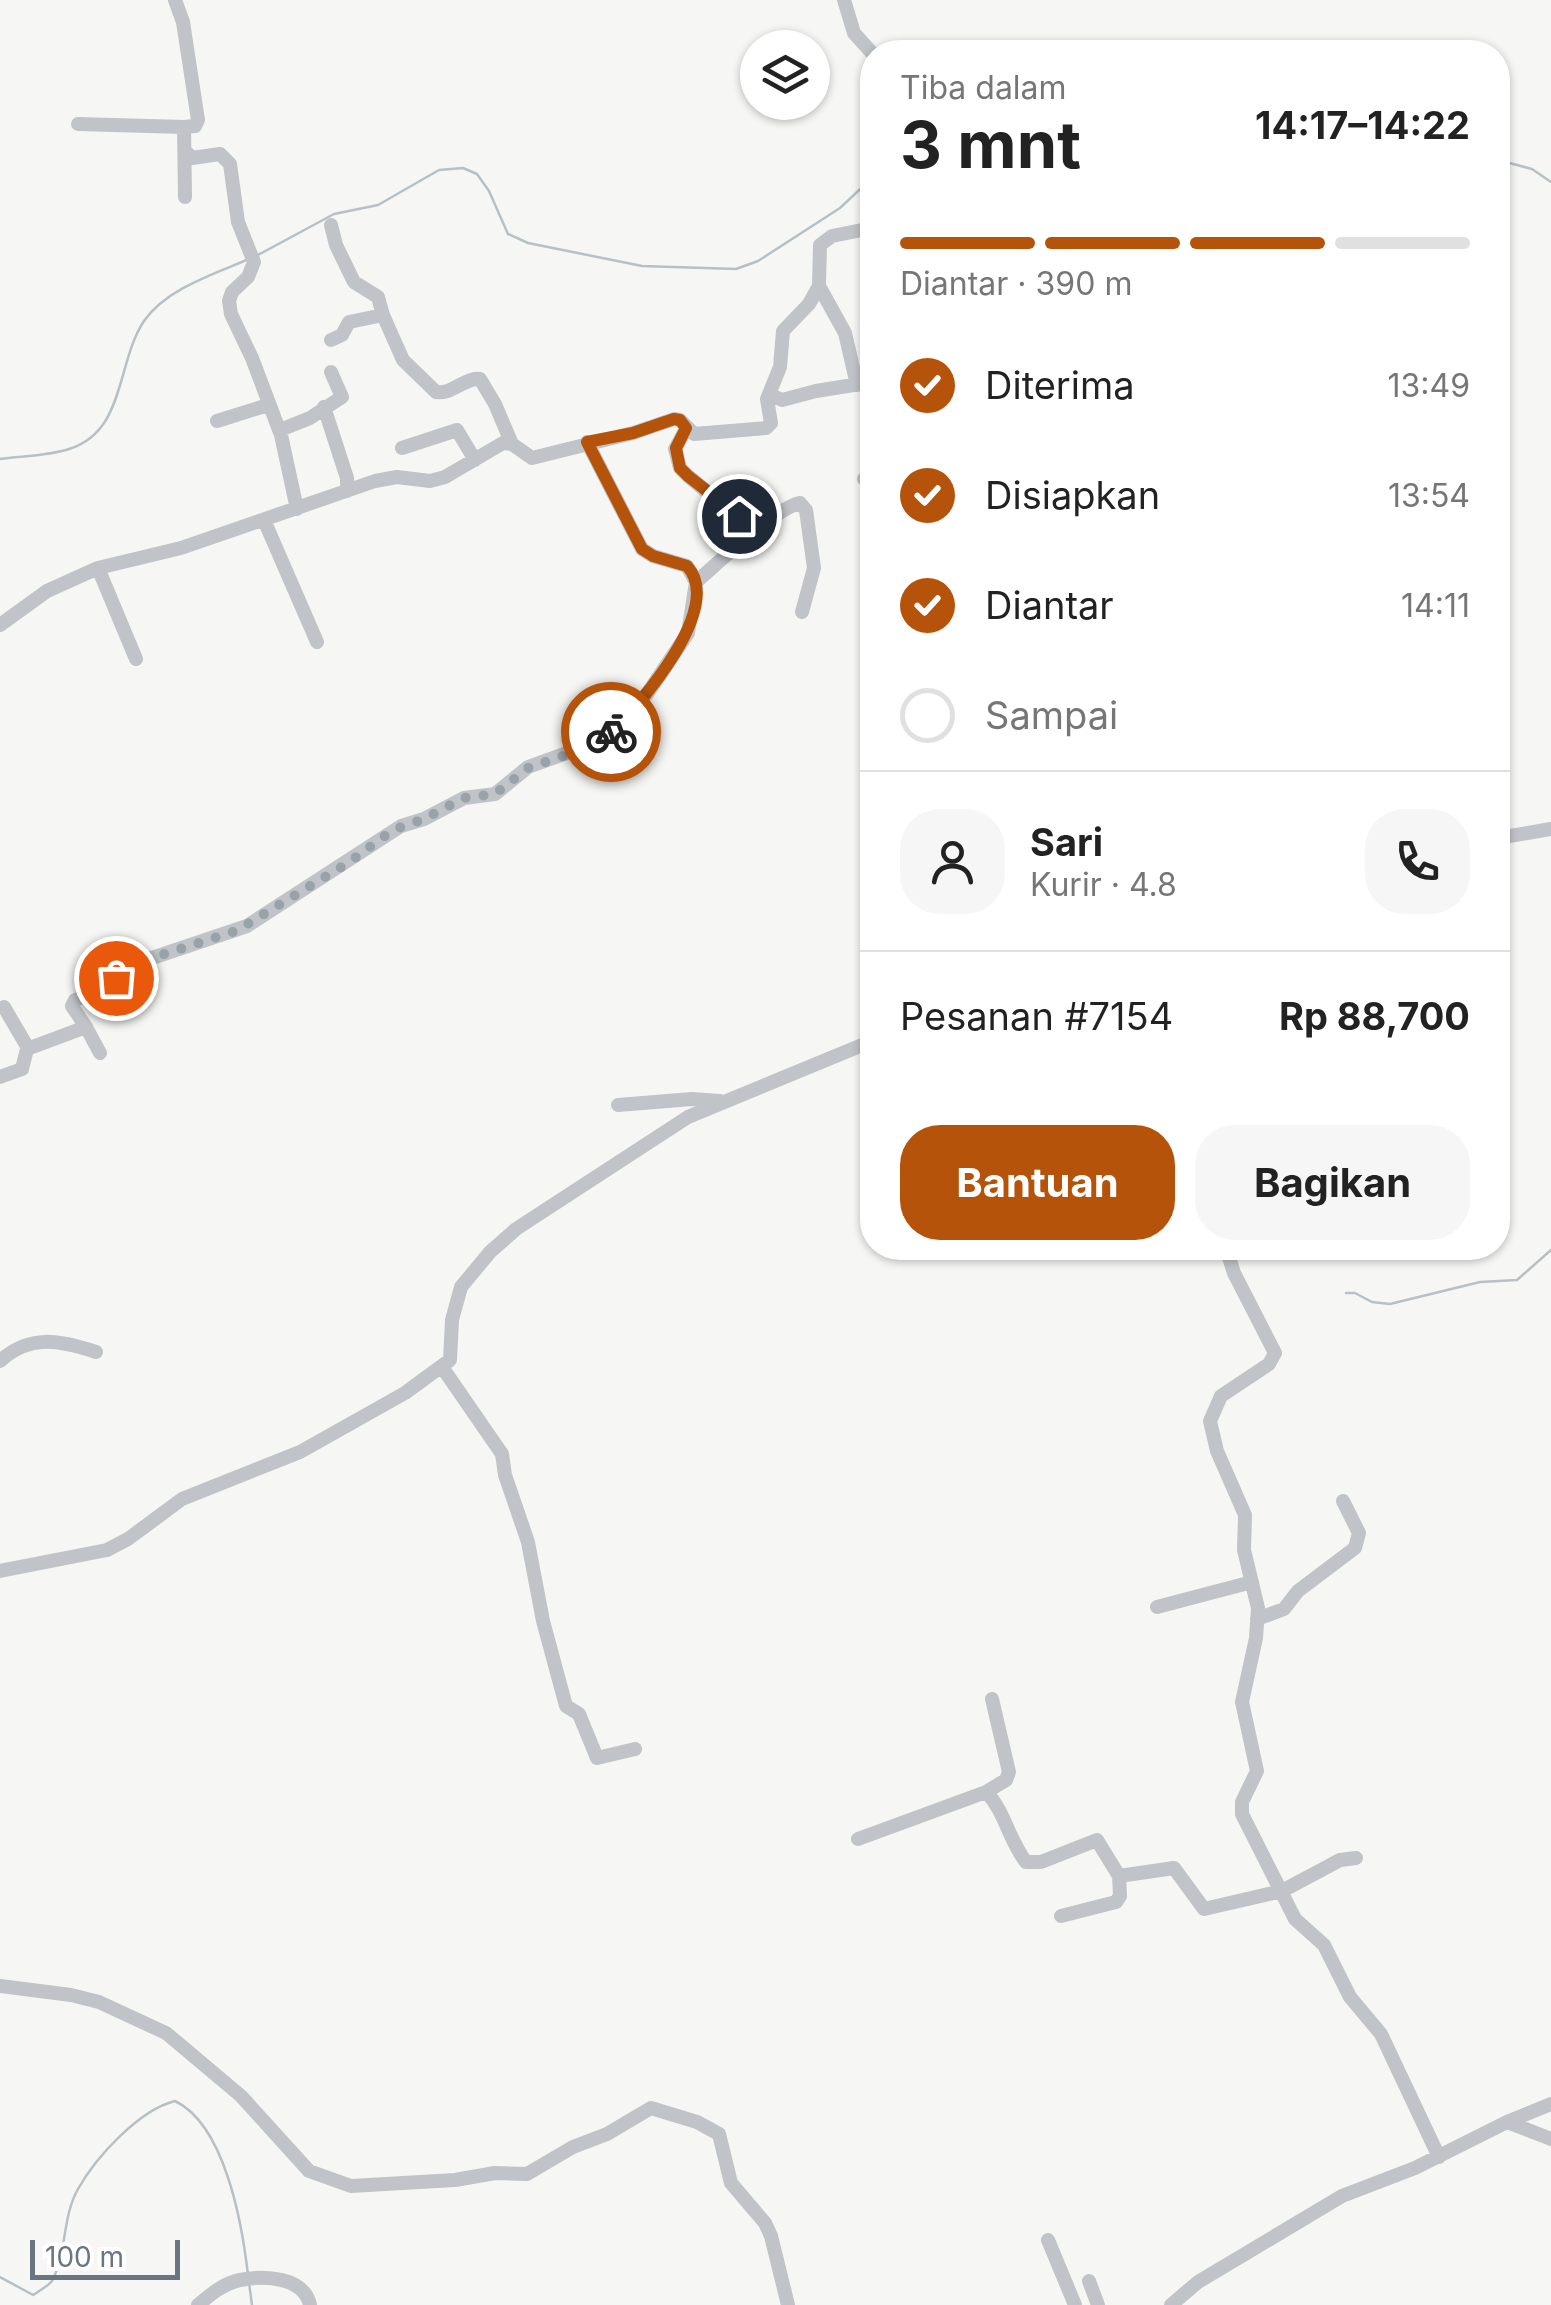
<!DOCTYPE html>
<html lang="id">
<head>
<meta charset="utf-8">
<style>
  body { margin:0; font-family:Inter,sans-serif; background:#f6f6f6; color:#222; height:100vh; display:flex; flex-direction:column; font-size:38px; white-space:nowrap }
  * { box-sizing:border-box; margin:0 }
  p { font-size:32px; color:#767676 }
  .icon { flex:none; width:55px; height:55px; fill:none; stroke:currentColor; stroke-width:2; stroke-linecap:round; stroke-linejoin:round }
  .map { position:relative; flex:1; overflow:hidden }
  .panel { position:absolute; left:860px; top:40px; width:650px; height:1220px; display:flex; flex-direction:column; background:#fff; border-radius:40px; box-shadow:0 2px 8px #0004 }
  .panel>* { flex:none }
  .buttons { position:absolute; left:740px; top:30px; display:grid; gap:20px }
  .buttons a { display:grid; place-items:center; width:90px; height:90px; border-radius:50%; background:#fff; box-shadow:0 2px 8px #0004; font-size:50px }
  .scale { position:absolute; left:30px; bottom:25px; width:150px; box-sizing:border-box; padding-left:10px; border:5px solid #697581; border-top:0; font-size:28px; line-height:35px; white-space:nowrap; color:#697581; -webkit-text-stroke:8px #fff; paint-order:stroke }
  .pin { position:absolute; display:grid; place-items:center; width:85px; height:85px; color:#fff; margin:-42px; border:5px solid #fff; border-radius:50%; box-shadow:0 2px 10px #0007 }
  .courier { position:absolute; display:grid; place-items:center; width:100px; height:100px; margin:-50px; border:8px solid #b45309; border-radius:50%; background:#fff; color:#222; box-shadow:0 2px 12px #0007 }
  .headline em { font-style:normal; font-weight:700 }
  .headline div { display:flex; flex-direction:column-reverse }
  .headline { display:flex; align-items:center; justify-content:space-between; height:170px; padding:0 40px }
  h1 { font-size:65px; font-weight:700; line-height:75px }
  .bar { display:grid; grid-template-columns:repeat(4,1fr); gap:15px 10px; align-content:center; height:120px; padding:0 40px }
  .bar i { height:12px; border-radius:8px; background:#e0e0e0 }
  .bar .selected { background:#b45309 }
  .bar p { grid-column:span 4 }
  .line { display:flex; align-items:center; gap:25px; padding:0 40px; border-top:2px solid #e0e0e0 }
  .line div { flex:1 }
  .round { display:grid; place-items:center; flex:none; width:105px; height:105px; border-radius:40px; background:#f6f6f6 }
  ol { padding:0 40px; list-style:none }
  li { display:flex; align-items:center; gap:30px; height:110px }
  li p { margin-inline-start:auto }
  li .icon { padding:10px; border-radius:50%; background:#b45309; color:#fff; stroke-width:4 }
  li:last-child { color:#767676 }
  li i { width:55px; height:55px; border:5px solid #e0e0e0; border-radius:50% }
  .cta { display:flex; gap:20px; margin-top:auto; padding:20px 40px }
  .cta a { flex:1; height:115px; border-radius:40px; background:#b45309; color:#fff; font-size:40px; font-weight:700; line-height:115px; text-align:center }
  .cta a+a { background:#f6f6f6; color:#222 }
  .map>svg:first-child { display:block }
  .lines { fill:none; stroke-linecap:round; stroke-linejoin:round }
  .stream { stroke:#b7c0c5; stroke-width:2.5 }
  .minor { stroke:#c0c3c7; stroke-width:14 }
  .done { stroke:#9aa2a9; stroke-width:10; stroke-dasharray:0 18 }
  .route { stroke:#b45309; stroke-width:12 }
</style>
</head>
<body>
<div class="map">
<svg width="1551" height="2305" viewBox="0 0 1551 2305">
  <rect width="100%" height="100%" fill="#f6f7f4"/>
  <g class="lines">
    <!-- stream -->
    <path class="stream" d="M1498,160L1532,169L1551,182
      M256,256L334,214L378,205L439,170L463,168L477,174L489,191L508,234L528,243L642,266L736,269L758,261L840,208L872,178
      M0,459C22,456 48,456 69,449C126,431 116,363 144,321C166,289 214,274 249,259
      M1346,1293H1355L1372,1302L1390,1304L1480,1282L1517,1280L1551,1250
      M0,2277L33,2295C39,2291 48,2286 52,2281C67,2253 62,2217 78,2189C96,2157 139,2110 175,2101C225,2125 242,2223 248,2275
      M249,2283L252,2305"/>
    <!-- minor -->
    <path class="minor" d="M175,0L183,22L198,120L195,126L184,127L185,197
      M844,0L854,33L872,53
      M78,124L184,127
      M186,152L192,158L220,154L230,164L238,222L254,262L248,277L232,292L229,301L231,314L252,358L281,435L297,509
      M331,225L336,245L354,282L378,297L383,315L349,322L342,335L331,340
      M819,286L845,333L857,385
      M383,315L403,360L436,392C452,395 465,377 480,379L495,404L512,444
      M769,394L782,400L816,391L872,382
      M324,407L347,478V491
      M217,421L268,405
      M686,429L675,449L680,468L688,476L756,532
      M280,430L310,418L342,397L331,372
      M402,448L457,430L475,460
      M864,479H872
      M264,520L317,642
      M98,568L136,659
      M696,582C717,564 777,507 800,503L806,510L814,568L802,612
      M0,625L47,591L98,568L181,548L375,481L397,477L430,481L445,477L503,443L512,444L532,458L633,433L674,419L680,420L694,434L766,428L771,423L767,399L780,367L783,331L809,304L819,286L820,245L832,236L872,228
      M1498,838L1551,829
      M4,1007L28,1048
      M86,1027L100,1053
      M0,1077L22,1069L27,1049L86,1027L72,1006L75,1000L94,993L149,959L247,926L401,826L424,819L464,798L495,794L528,767L600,741L647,694L688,633L696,582L687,566L653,556L642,549L587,442
      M618,1105L692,1099L720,1101
      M1226,1248L1234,1273L1275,1353L1269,1364L1221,1396L1210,1421L1217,1451L1245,1515L1244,1550L1258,1608L1256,1638L1242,1702L1257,1771L1242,1802V1814L1295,1919L1324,1945L1350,1997L1381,2034L1439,2157
      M0,1361C30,1334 59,1340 96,1352
      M442,1367L502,1454L505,1475L528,1542L543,1621L566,1706L579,1714L597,1758L635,1749
      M0,1571L107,1550L128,1539L182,1499L300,1452L405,1393L450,1360L452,1320L461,1287L490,1252L516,1229L688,1117L872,1041
      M1157,1607L1252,1582
      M1257,1619L1284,1609L1298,1591L1355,1548L1359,1533L1343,1501
      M986,1792L1006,1780L1009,1772L992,1699
      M858,1839L986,1792C1005,1811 1009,1841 1026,1862H1041L1097,1840L1119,1876L1174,1868L1204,1909L1282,1891L1340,1860L1356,1858
      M1061,1916L1116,1902L1120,1896L1119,1876
      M0,1986L71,1995L99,2002L166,2033L241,2096L309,2171L351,2186L455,2180L495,2173L527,2174L573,2147L607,2134L651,2108L697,2122L719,2134L731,2183L765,2223L771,2236L788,2305
      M1507,2122L1551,2104
      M1048,2240L1075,2305
      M1089,2281L1098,2305
      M198,2305C210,2295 224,2283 240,2280C265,2275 304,2277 310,2305
      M1171,2305L1198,2282L1342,2196L1415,2168L1507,2122L1551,2139"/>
  </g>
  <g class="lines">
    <!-- done -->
    <path class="done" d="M116,978L149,959L236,931L348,863L393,830L424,819L464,798L495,794L528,768L590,747L611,732"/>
    <!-- route -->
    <path class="route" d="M611,732C641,704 725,607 687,566L653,556L642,549L587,442L633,433L674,419L680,420L686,428L676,448L680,468L688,476L739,516"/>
  </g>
</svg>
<div class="buttons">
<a><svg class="icon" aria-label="layers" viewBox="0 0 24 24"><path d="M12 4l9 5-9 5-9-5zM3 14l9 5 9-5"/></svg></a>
</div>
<div class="scale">100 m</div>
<div class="pin" style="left:116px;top:978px;background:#ea580c"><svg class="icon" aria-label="bag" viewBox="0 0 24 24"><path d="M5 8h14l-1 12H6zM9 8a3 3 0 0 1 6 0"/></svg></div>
<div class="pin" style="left:739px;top:516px;background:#1f2937"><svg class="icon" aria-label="home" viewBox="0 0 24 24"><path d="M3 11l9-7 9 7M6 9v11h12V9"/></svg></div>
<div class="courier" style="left:611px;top:732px"><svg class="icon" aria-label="bike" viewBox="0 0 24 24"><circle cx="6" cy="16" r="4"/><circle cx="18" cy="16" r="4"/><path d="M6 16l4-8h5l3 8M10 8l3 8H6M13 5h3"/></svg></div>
<section class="panel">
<div class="headline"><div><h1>3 mnt</h1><p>Tiba dalam</p></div><em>14:17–14:22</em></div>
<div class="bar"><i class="selected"></i><i class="selected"></i><i class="selected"></i><i></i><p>Diantar · 390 m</p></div>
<ol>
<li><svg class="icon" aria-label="check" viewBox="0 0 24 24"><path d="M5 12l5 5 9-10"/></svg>Diterima<p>13:49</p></li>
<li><svg class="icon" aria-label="check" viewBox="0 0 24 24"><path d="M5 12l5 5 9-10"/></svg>Disiapkan<p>13:54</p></li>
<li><svg class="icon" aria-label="check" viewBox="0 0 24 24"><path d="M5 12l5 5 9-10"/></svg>Diantar<p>14:11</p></li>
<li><i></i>Sampai</li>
</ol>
<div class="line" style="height:180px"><a class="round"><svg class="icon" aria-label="person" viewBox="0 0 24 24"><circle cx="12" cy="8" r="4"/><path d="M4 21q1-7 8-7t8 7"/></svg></a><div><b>Sari</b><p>Kurir · 4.8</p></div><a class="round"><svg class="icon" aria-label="phone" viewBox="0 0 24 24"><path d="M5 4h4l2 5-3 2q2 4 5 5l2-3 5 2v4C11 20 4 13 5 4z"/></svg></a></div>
<div class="line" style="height:130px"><div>Pesanan #7154</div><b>Rp 88,700</b></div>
<div class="cta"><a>Bantuan</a><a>Bagikan</a></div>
</section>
</div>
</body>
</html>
